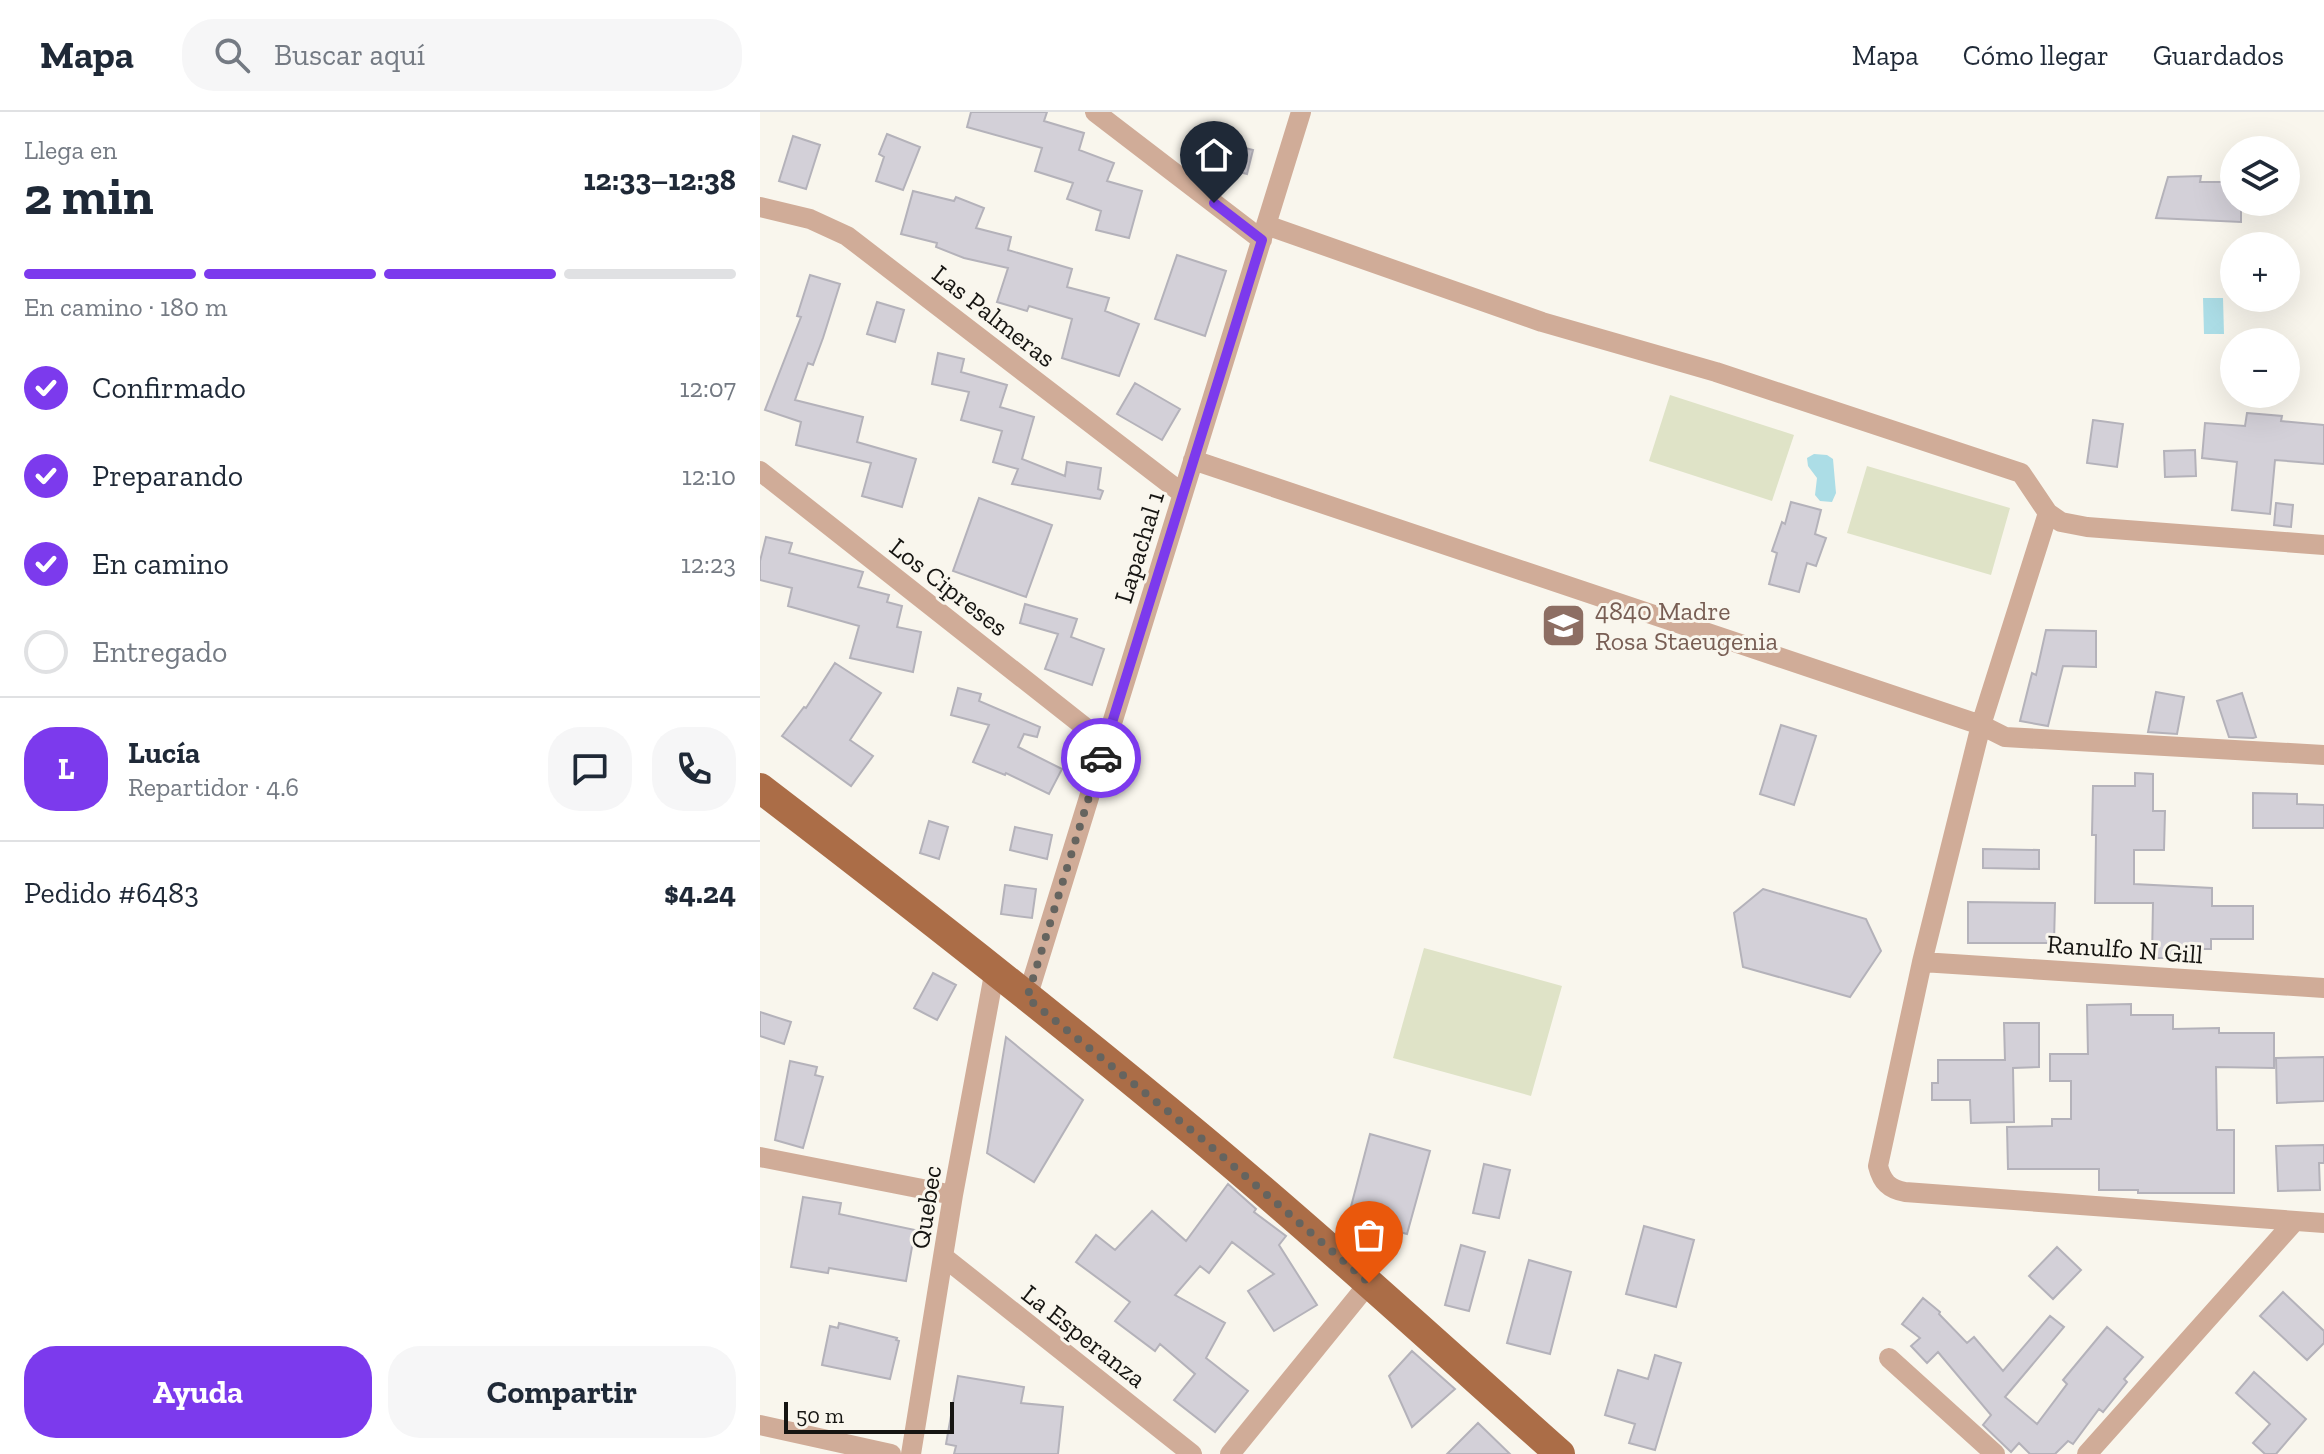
<!DOCTYPE html>
<html lang="es">
<head>
<meta charset="utf-8">
<style>
  body { margin:0; font-family:"Zilla Slab",serif; background:#f6f6f7; color:#1f2937; height:100vh; display:flex; flex-direction:column; font-size:30px; white-space:nowrap }
  * { box-sizing:border-box; margin:0 }
  p { font-size:26px; color:#747a83 }
  .icon { flex:none; width:44px; height:44px; fill:none; stroke:currentColor; stroke-width:2; stroke-linecap:round; stroke-linejoin:round }
  .map { position:relative; flex:1; overflow:hidden }
  .details { display:flex; flex-direction:column; background:#fff; width:760px }
  .details>* { flex:none }
  .tools { position:absolute; left:1460px; top:24px; display:grid; gap:16px }
  .tools a { display:grid; place-items:center; width:80px; height:80px; border-radius:50%; background:#fff; box-shadow:0 8px 32px #0002; font-size:40px }
  .scale { position:absolute; left:24px; bottom:20px; width:170px; box-sizing:border-box; padding-left:8px; border:4px solid #161512; border-top:0; font-size:22px; line-height:28px; white-space:nowrap; color:#161512; -webkit-text-stroke:6px #f9f6ed; paint-order:stroke }
  .pin { position:absolute; display:grid; place-items:center; width:68px; height:68px; color:#fff; margin:-82px -34px; border-radius:50% 50% 50% 0; rotate:-45deg; box-shadow:0 0 8px #0007 }
  .pin .icon { rotate:45deg }
  .courier { position:absolute; display:grid; place-items:center; width:80px; height:80px; margin:-40px; border:6px solid #7c3aed; border-radius:50%; background:#fff; color:#222; box-shadow:0 2px 10px #0007 }
  .overview em { font-style:normal; font-weight:800 }
  .overview div { display:flex; flex-direction:column-reverse }
  .overview { display:flex; align-items:center; justify-content:space-between; height:136px; padding:0 24px }
  h1 { font-size:52px; font-weight:800; line-height:60px }
  .bar { display:grid; grid-template-columns:repeat(4,1fr); gap:12px 8px; align-content:center; height:96px; padding:0 24px }
  .bar i { height:10px; border-radius:6px; background:#e0e1e3 }
  .bar .selected { background:#7c3aed }
  .bar p { grid-column:span 4 }
  .line { display:flex; align-items:center; gap:20px; padding:0 24px; border-top:2px solid #e0e1e3 }
  .line div { flex:1 }
  .round { display:grid; place-items:center; flex:none; width:84px; height:84px; border-radius:32px; background:#f6f6f7 }
  ol { padding:0 24px; list-style:none }
  li { display:flex; align-items:center; gap:24px; height:88px }
  li p { margin-inline-start:auto }
  li .icon { padding:8px; border-radius:50%; background:#7c3aed; color:#fff; stroke-width:4 }
  li:last-child { color:#747a83 }
  li i { width:44px; height:44px; border:4px solid #e0e1e3; border-radius:50% }
  .action { display:flex; gap:16px; margin-top:auto; padding:16px 24px }
  .action a { flex:1; height:92px; border-radius:32px; background:#7c3aed; color:#fff; font-size:32px; font-weight:800; line-height:92px; text-align:center }
  .action a+a { background:#f6f6f7; color:#1f2937 }
  header { display:flex; align-items:center; gap:48px; box-sizing:border-box; height:112px; padding:0 40px; background:#fff; border-bottom:2px solid #e0e1e3 }
  header strong { font-size:38px }
  nav { display:flex; gap:44px; margin-inline-start:auto; font-size:28px }
  .search { width:560px; height:72px; background:#f6f6f7; display:flex; align-items:center; gap:20px; box-sizing:border-box; padding:0 28px; border-radius:32px; color:#747a83; font-size:30px }
  main { display:flex; flex:1; min-height:0 }
  .map>svg:first-child { display:block }
  .green { fill:#dfe3c7 }
  .water { fill:#acdde6 }
  .building { fill:#d3d0d8; stroke:#b4b2ba; stroke-width:2 }
  .lines { fill:none; stroke-linecap:round; stroke-linejoin:round }
  .street { stroke:#d0ac98; stroke-width:20 }
  .primary { stroke:#ab6d47; stroke-width:30 }
  .done { stroke:#65645f; stroke-width:8; stroke-dasharray:0 14.4 }
  .route { stroke:#7c3aed; stroke-width:10 }
  .labels { text-anchor:middle; dominant-baseline:central; stroke-width:6; stroke-linejoin:round; paint-order:stroke }
  .street-label { font-size:26px; fill:#161512; stroke:#f9f6ed }
  .education-label { font-size:26px; fill:#785e54; stroke:#f9f6ed; text-anchor:start }
</style>
</head>
<body>
<header>
<strong>Mapa</strong>
<div class="search"><svg class="icon" aria-label="search" viewBox="0 0 24 24"><circle cx="10" cy="10" r="6"/><path d="M15 15l6 6"/></svg>Buscar aquí</div>
<nav><a>Mapa</a><a>Cómo llegar</a><a>Guardados</a></nav>
</header>
<main>
<section class="details">
<div class="overview"><div><h1>2 min</h1><p>Llega en</p></div><em>12:33–12:38</em></div>
<div class="bar"><i class="selected"></i><i class="selected"></i><i class="selected"></i><i></i><p>En camino · 180 m</p></div>
<ol>
<li><svg class="icon" aria-label="check" viewBox="0 0 24 24"><path d="M5 12l5 5 9-10"/></svg>Confirmado<p>12:07</p></li>
<li><svg class="icon" aria-label="check" viewBox="0 0 24 24"><path d="M5 12l5 5 9-10"/></svg>Preparando<p>12:10</p></li>
<li><svg class="icon" aria-label="check" viewBox="0 0 24 24"><path d="M5 12l5 5 9-10"/></svg>En camino<p>12:23</p></li>
<li><i></i>Entregado</li>
</ol>
<div class="line" style="height:144px"><b class="round" style="background:#7c3aed;color:#fff">L</b><div><b>Lucía</b><p>Repartidor · 4.6</p></div><a class="round"><svg class="icon" aria-label="chat" viewBox="0 0 24 24"><path d="M4 5h16v11H9l-5 4z"/></svg></a><a class="round"><svg class="icon" aria-label="phone" viewBox="0 0 24 24"><path d="M5 4h4l2 5-3 2q2 4 5 5l2-3 5 2v4C11 20 4 13 5 4z"/></svg></a></div>
<div class="line" style="height:104px"><div>Pedido #6483</div><b>$4.24</b></div>
<div class="action"><a>Ayuda</a><a>Compartir</a></div>
</section>
<div class="map">
<svg width="1564" height="1342" viewBox="0 0 1564 1342">
  <rect width="100%" height="100%" fill="#f9f6ed"/>
  <!-- green -->
  <path class="green" d="M910,283L1034,323L1012,389L889,349Z
    M1107,354L1250,396L1231,463L1087,421Z
    M664,836L802,874L771,984L633,946Z"/>
  <!-- water -->
  <path class="water" d="M1443,186H1463L1464,222H1444Z
    M1054,342L1067,343L1073,347L1076,381L1072,390L1060,389L1055,383L1057,366L1048,354L1047,346Z"/>
  <!-- building -->
  <path class="building" d="M211,0H287L284,9L324,21L319,38L354,51L347,69L382,79L369,126L336,118L341,99L307,87L313,71L275,59L282,36L207,15Z
    M127,22L160,35L143,78L116,69L124,45L119,42Z
    M33,24L60,33L46,77L19,69Z
    M458,29L493,38L487,62L453,53Z
    M1441,64L1440,70H1474V90H1481V110L1396,106L1408,65Z
    M153,79L194,89L196,85L224,96L216,116L251,125L248,138L312,157L307,175L349,186L345,199L379,212L359,264L302,246L312,207L269,194L267,199L237,190L248,156L204,146L176,135L177,131L141,122Z
    M417,143L466,159L445,224L395,207Z
    M50,163L80,172L63,226L53,253L48,251L35,288L103,305L97,330L156,347L142,395L102,384L111,351L36,333L41,310L5,298L41,205L37,204Z
    M117,190L144,198L135,230L107,222Z
    M178,241L204,247L201,260L247,273L240,295L274,305L262,347L305,364L307,350L341,356L338,377L343,379L340,387L252,372L258,357L233,350L242,319L201,308L209,280L172,272Z
    M375,271L420,297L402,328L357,302Z
    M1487,301L1522,304L1521,309L1564,313V352L1515,348L1510,402L1472,398L1477,350L1442,346L1445,311L1485,314Z
    M1333,308L1363,312L1357,355L1327,351Z
    M1435,338L1436,364L1405,365L1404,339Z
    M219,386L292,413L266,485L193,459Z
    M1031,390L1061,398L1055,422L1066,426L1056,454L1047,451L1039,480L1009,472L1017,441L1012,439L1022,410L1025,412Z
    M1516,391L1533,393L1531,415L1514,413Z
    M6,425L32,431L29,441L103,460L98,475L129,483L127,490L142,494L137,515L161,520L153,560L90,546L99,514L28,494L32,476L0,468V449Z
    M265,492L317,507L311,525L344,537L332,573L285,557L298,522L260,511Z
    M1286,518L1336,519V555L1303,554L1288,614L1260,609L1272,561L1276,563Z
    M75,551L121,581L90,628L113,644L91,674L22,624L44,595L46,596Z
    M198,576L221,582L219,589L280,615L277,625L264,622L258,635L302,657L289,682L246,661L245,663L213,650L229,613L191,603Z
    M1396,580L1424,585L1417,622L1388,620Z
    M1482,581L1496,625L1493,626L1469,625L1457,589Z
    M1021,613L1056,624L1034,693L1000,682Z
    M1375,661L1393,662V699H1405L1404,738H1374V772L1452,776V794H1493V827H1451V837H1417L1416,846H1392L1393,791H1335L1336,723H1332L1333,674H1375Z
    M1493,681L1537,682V692L1564,693V716H1493Z
    M169,709L188,715L179,747L160,741Z
    M255,715L292,723L287,747L250,738Z
    M1223,737L1279,738V757L1223,756Z
    M245,773L276,777L272,806L241,802Z
    M1003,777L1106,807L1121,839L1090,885L983,855L974,801Z
    M1208,790L1295,791L1294,831H1208Z
    M173,861L196,873L177,908L154,896Z
    M1371,892V903H1413V917L1459,916V921H1514V956L1456,955L1457,1018H1474V1081H1378V1078H1339V1057H1248L1247,1015L1292,1014V1007H1311V969H1290V942H1328L1327,893Z
    M0,900L31,910L24,932L0,924Z
    M1244,911H1279V955L1253,956L1254,1010L1211,1011L1210,988H1172V971H1178V948H1245Z
    M246,925L323,988L274,1070L227,1041Z
    M1564,945V989L1517,991L1516,946Z
    M30,949L57,955L55,963L63,965L43,1036L15,1028Z
    M610,1022L670,1039L647,1122L588,1106Z
    M1564,1033V1051H1559L1560,1078L1518,1079L1516,1034Z
    M724,1052L750,1058L739,1106L713,1101Z
    M468,1072L496,1097L494,1100L526,1124L519,1133L557,1193L514,1219L488,1179L514,1162L472,1130L449,1161L440,1154L415,1183L465,1211L446,1246L488,1279L455,1320L414,1288L435,1262L400,1232L395,1239L355,1209L370,1190L316,1150L336,1123L355,1138L392,1099L426,1129Z
    M43,1085L81,1091L79,1102L155,1118L146,1169L69,1156L68,1161L31,1155Z
    M884,1114L934,1128L916,1195L866,1182Z
    M701,1133L725,1140L709,1199L685,1193Z
    M1297,1135L1321,1158L1293,1187L1269,1164Z
    M769,1148L811,1160L790,1242L747,1231Z
    M1523,1180L1564,1219V1231L1547,1248L1500,1204Z
    M1163,1186L1180,1200L1179,1202L1207,1231L1214,1225L1243,1259L1290,1204L1304,1215L1245,1285L1277,1312L1307,1272L1303,1268L1347,1215L1383,1245L1364,1267L1367,1270L1343,1300L1339,1297L1313,1332L1308,1329L1295,1342H1270L1259,1331L1251,1340L1223,1313L1231,1303L1178,1240L1167,1251L1151,1234L1160,1226L1142,1212Z
    M79,1211L137,1226L136,1228L139,1229L130,1267L62,1253L70,1214L78,1216Z
    M652,1239L695,1277L652,1315L629,1264Z
    M895,1243L921,1251L895,1338L869,1331L875,1312L845,1303L858,1258L888,1267Z
    M1494,1260L1546,1307L1516,1342H1505L1493,1331L1510,1312L1476,1281Z
    M198,1264L264,1275L261,1291L303,1295L298,1342H194L196,1334L186,1332Z
    M718,1311L750,1342H687Z"/>
  <g class="lines">
    <!-- street -->
    <path class="street" d="M335,0L502,128
      M0,95L50,107L87,124L423,382
      M506,113L782,210L956,260L1261,361L1288,401L1301,410L1327,415L1564,433
      M433,348L1221,613L1245,625L1564,643
      M0,359L345,631
      M1288,401L1221,613L1162,850L1118,1054C1122,1070 1129,1077 1145,1080L1564,1111
      M1162,850L1564,876
      M267,886L541,0
      M0,1045L193,1083
      M185,1146L432,1342
      M1129,1246L1235,1342
      M0,1313L131,1342
      M151,1342L193,1083L235,857
      M470,1342L609,1171
      M1327,1342L1534,1110"/>
    <!-- primary -->
    <path class="primary" d="M0,676C149,790 297,906 441,1026C563,1128 681,1236 800,1342"/>
  </g>
  <g class="lines">
    <!-- done -->
    <path class="done" d="M341,646L267,886L441,1026L609,1171"/>
    <!-- route -->
    <path class="route" d="M341,646L502,128L454,91"/>
  </g>
  <!-- icons -->
  <defs>
    <symbol id="school-square" viewBox="-11 -11 22 22"><rect x="-9" y="-9" width="18" height="18" rx="4" fill="#8d6e63" stroke="#f9f6ed"/><path d="M0-5L7-2L0 1L-7-2ZM-4 1L0 2.5L4 1V4Q0 6-4 4Z" fill="#fff"/></symbol>
  </defs>
  <g fill-rule="evenodd">
    <use href="#school-square" x="778" y="488" width="51" height="51"/>
  </g>
  <g class="labels">
    <!-- street labels -->
    <g class="street-label">
      <text transform="translate(234 204) rotate(38)">Las Palmeras</text>
      <text transform="translate(379 435) rotate(-73)">Lapachal 1</text>
      <text transform="translate(189 475) rotate(38)">Los Cipreses</text>
      <text transform="translate(1365 837) rotate(4)">Ranulfo N Gill</text>
      <text transform="translate(166 1095) rotate(-81)">Quebec</text>
      <text transform="translate(324 1224) rotate(38)">La Esperanza</text>
    </g>
    <!-- education labels -->
    <g class="education-label">
      <text x="835" y="499">4840 Madre<tspan x="835" dy="30">Rosa Staeugenia</tspan></text>
    </g>
  </g>
</svg>
<div class="tools">
<a><svg class="icon" aria-label="layers" viewBox="0 0 24 24"><path d="M12 4l9 5-9 5-9-5zM3 14l9 5 9-5"/></svg></a>
<a>+</a>
<a>−</a>
</div>
<div class="scale">50 m</div>
<div class="pin" style="left:609px;top:1171px;background:#ea580c"><svg class="icon" aria-label="bag" viewBox="0 0 24 24"><path d="M5 8h14l-1 12H6zM9 8a3 3 0 0 1 6 0"/></svg></div>
<div class="pin" style="left:454px;top:91px;background:#1f2937"><svg class="icon" aria-label="home" viewBox="0 0 24 24"><path d="M3 11l9-7 9 7M6 9v11h12V9"/></svg></div>
<div class="courier" style="left:341px;top:646px"><svg class="icon" aria-label="car" viewBox="0 0 24 24"><path d="M5 17H2v-5l4-1 3-4h7l3 4 3 1v5h-3M9 17h6M6 11h13"/><circle cx="7" cy="17" r="2"/><circle cx="17" cy="17" r="2"/></svg></div>
</div>
</main>
</body>
</html>
